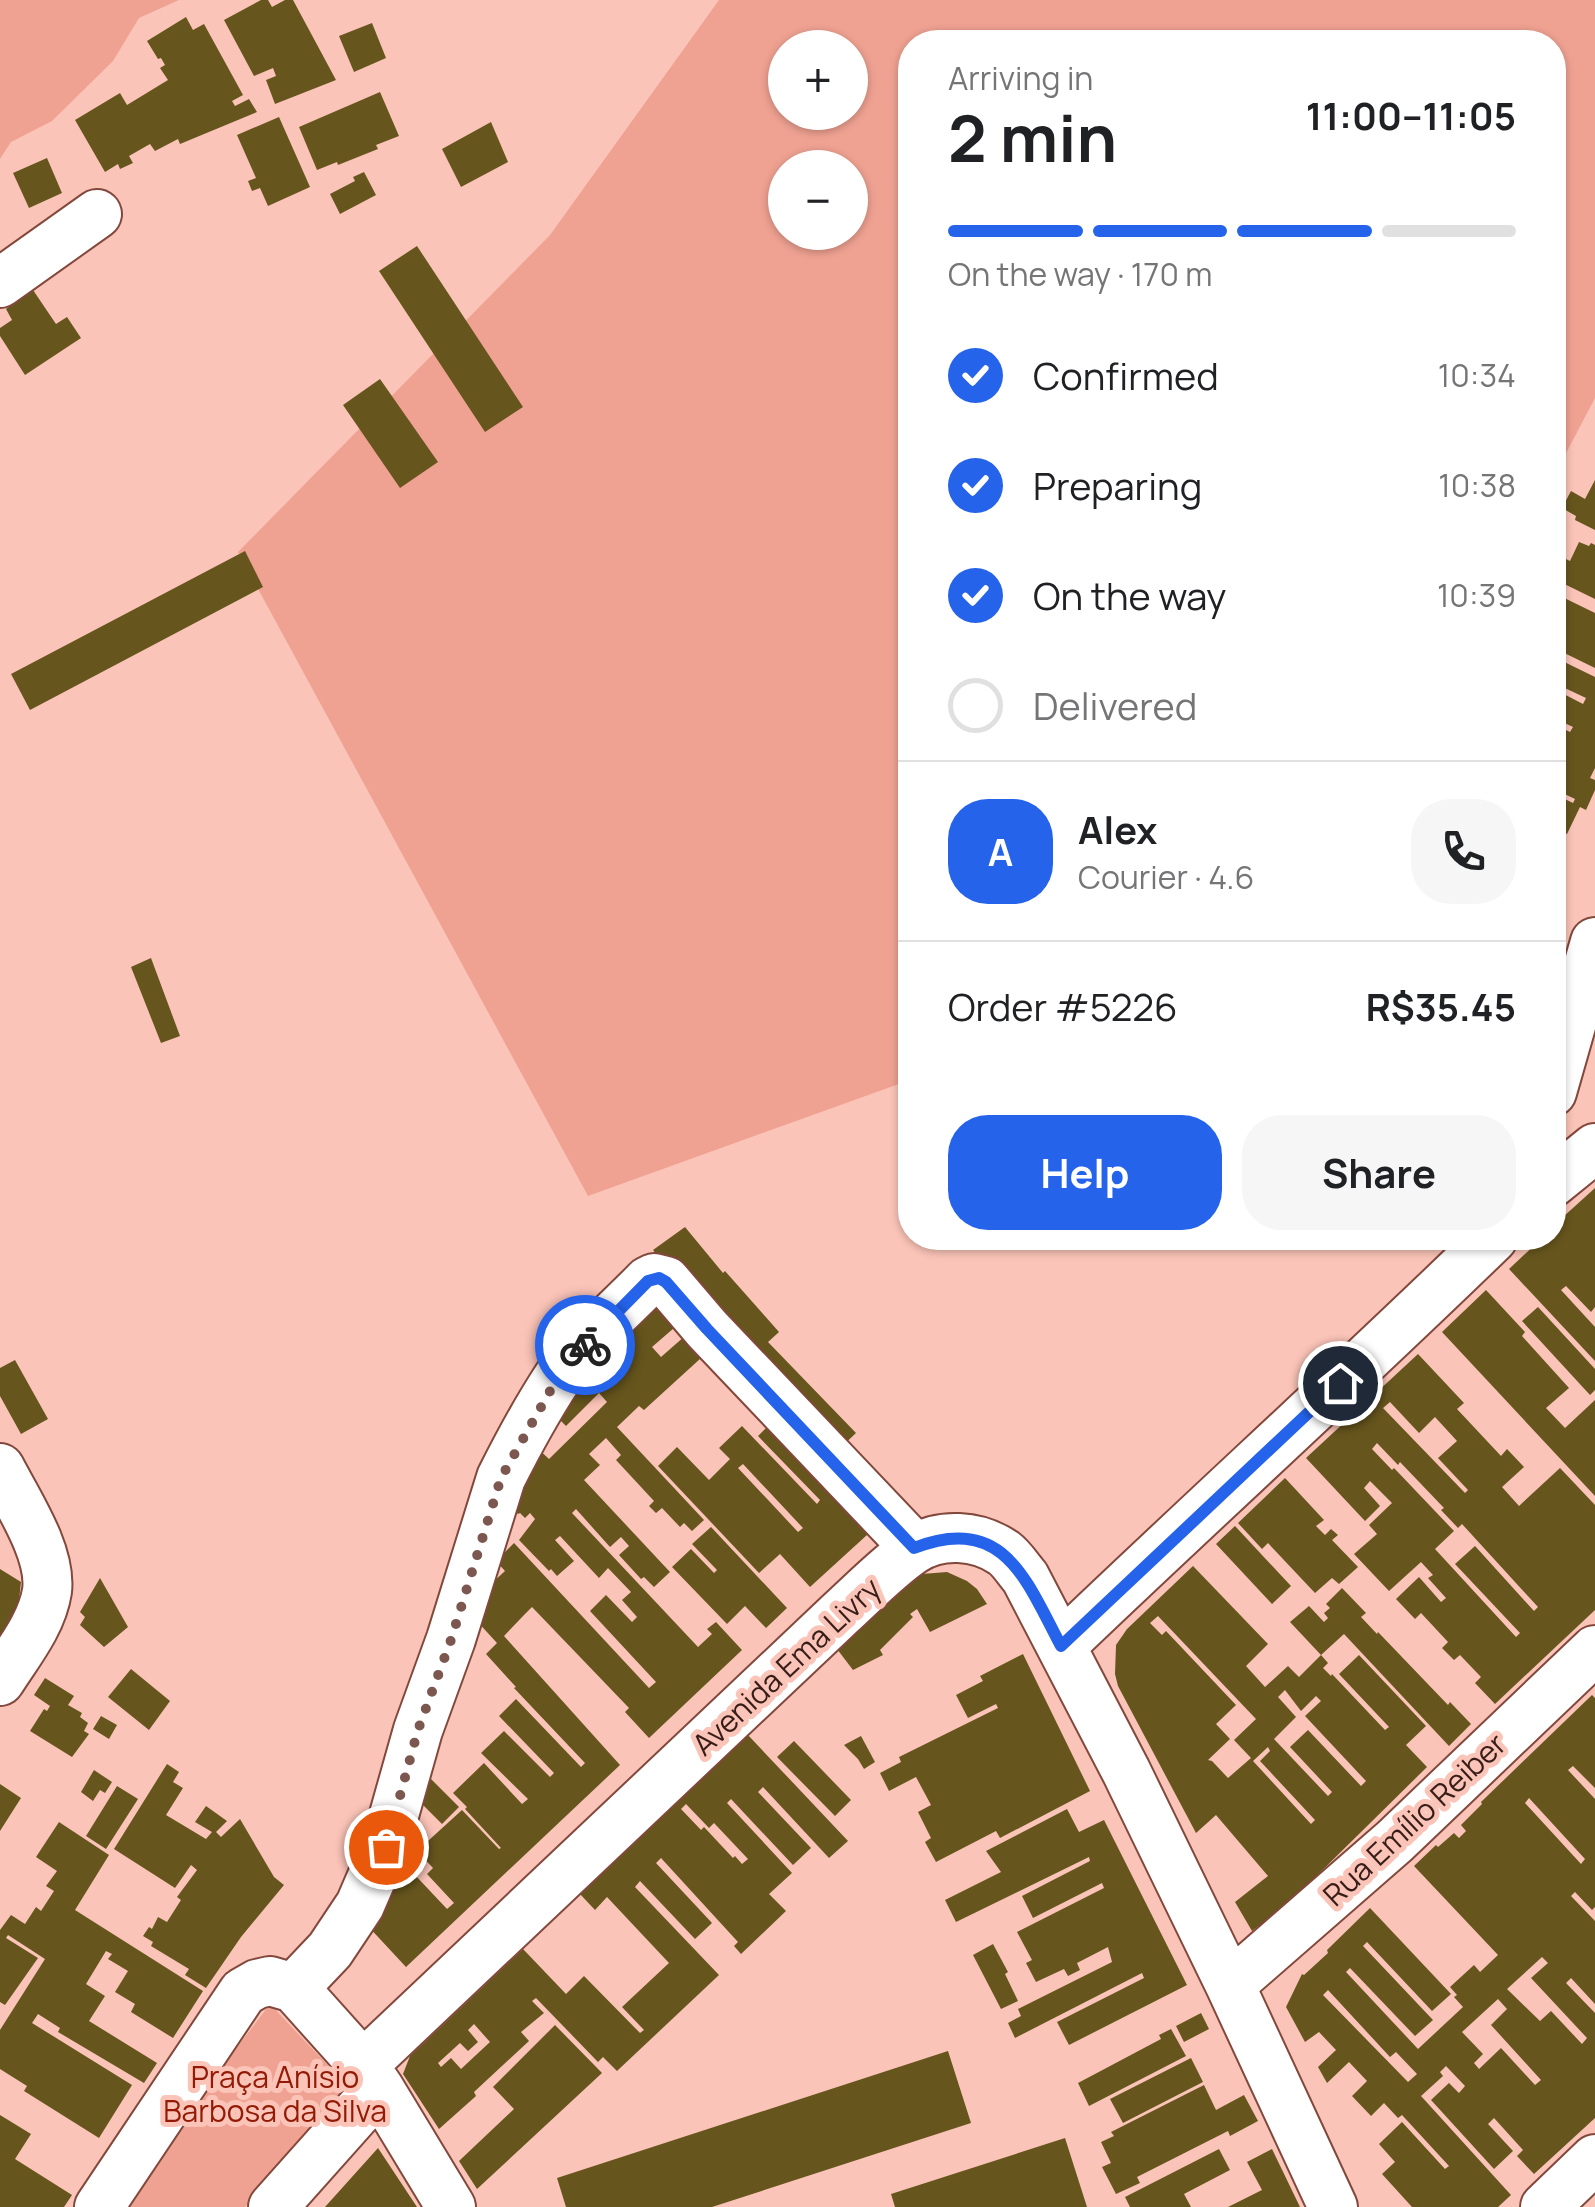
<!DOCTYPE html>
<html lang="en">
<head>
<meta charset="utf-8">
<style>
  body { margin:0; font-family:Manrope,sans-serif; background:#f6f6f6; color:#202124; height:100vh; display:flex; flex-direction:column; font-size:38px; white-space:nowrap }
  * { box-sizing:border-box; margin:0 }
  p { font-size:32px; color:#757577 }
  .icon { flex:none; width:55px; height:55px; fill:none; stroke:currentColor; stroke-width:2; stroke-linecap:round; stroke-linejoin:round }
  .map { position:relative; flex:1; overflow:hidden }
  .sheet { position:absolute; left:898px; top:30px; width:668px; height:1220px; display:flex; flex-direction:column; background:#fff; border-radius:40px; box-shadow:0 2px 8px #0004 }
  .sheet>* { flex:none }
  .tools { position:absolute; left:768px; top:30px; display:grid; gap:20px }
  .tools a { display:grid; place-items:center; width:100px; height:100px; border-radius:50%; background:#fff; box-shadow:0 2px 8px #0004; font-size:50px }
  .pin { position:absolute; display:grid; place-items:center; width:85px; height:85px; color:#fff; margin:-42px; border:5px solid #fff; border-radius:50%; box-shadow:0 2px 10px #0007 }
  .courier { position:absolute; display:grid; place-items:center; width:100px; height:100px; margin:-50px; border:8px solid #2563eb; border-radius:50%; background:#fff; color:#222; box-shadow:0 2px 12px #0007 }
  .summary em { font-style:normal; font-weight:700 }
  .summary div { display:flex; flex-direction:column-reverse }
  .summary { display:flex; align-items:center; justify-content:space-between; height:170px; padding:0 50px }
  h1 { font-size:65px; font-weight:700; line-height:75px }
  .bar { display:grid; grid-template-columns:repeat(4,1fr); gap:15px 10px; align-content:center; height:120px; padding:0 50px }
  .bar i { height:12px; border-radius:8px; background:#e0e0e0 }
  .bar .selected { background:#2563eb }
  .bar p { grid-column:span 4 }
  .line { display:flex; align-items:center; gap:25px; padding:0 50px; border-top:2px solid #e0e0e0 }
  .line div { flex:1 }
  .round { display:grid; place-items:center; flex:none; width:105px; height:105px; border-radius:40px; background:#f6f6f6 }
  ol { padding:0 50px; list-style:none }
  li { display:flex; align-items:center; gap:30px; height:110px }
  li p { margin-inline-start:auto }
  li .icon { padding:10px; border-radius:50%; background:#2563eb; color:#fff; stroke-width:4 }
  li:last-child { color:#757577 }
  li i { width:55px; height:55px; border:5px solid #e0e0e0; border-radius:50% }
  .button { display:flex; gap:20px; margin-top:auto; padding:20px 50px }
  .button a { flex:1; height:115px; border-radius:40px; background:#2563eb; color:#fff; font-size:40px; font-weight:700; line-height:115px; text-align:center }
  .button a+a { background:#f6f6f6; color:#202124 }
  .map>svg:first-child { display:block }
  .green { fill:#f0a292; fill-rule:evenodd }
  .building { fill:#66551d; fill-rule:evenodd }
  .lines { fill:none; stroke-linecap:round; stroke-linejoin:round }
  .minor-casing { stroke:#82483c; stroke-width:52 }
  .minor { stroke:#fff; stroke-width:48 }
  .done { stroke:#7c5750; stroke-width:10; stroke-dasharray:0 18 }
  .route { stroke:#2563eb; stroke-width:12 }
  .labels { text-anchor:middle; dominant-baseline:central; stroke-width:10; stroke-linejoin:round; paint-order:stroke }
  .street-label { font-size:30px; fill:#371d18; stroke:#fbc4b8 }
  .park-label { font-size:30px; fill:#931a05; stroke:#fbc4b8 }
</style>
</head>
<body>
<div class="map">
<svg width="1595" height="2207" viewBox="0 0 1595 2207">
  <rect width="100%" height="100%" fill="#fbc4b8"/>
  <!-- green -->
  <path class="green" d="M0,0H179L139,18L113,61L52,121L11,142L0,159Z
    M719,0H1595V398L1553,478L1552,42H910V1080L588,1196L238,552L550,235ZM785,48H850V112H785ZM785,168H850V232H785Z
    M270,2004L354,2093L245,2207H116Z"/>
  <!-- building -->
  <path class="building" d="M261,0H268L272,7L285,0H293L336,80L275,104L266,80L276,76L273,68L254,76L224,20Z
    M186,17L193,30L204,24L243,95L232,101L235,106L249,99L257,112L180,144L178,139L155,151L150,144L129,156L133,163L120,169L118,164L105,172L75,120L120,93L127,105L168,80L160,68L165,65L161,58L158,59L147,41Z
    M372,23L386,58L354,72L339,36Z
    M380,92L399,136L376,145L378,149L338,165L337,162L317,170L299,127Z
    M279,117L310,187L268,206L260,188L252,191L248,181L256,178L237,135Z
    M491,122L508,162L461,187L442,149Z
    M47,158L62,193L29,208L13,173Z
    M364,172L376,195L340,214L330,194L355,181L353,177Z
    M417,246L523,407L485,432L379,271Z
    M33,290L56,324L67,317L81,338L25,375L0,336V328L12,320L6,309Z
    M380,379L438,462L400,488L343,405Z
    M1595,480V530L1575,520L1576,516L1562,508L1571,491L1585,499Z
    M1579,542L1589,546L1591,543L1595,545V599L1552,578V552L1570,561Z
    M245,551L263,587L30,710L11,674Z
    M1552,592L1595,613V668L1552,647Z
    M1552,656L1595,677V768L1590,778L1595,780V790L1586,810L1580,807L1567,834L1552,827V793L1573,803L1575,799L1552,788V723L1570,732L1573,727L1552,717V688L1583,704L1586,698L1552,682Z
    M151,958L180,1036L161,1043L131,967Z
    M1595,1188V1307L1591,1312L1566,1286L1561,1290L1595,1327V1361L1509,1269L1542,1238H1552V1227Z
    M685,1227L723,1273L725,1271L779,1332L768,1342L856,1433L835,1453L692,1301L653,1250Z
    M665,1288L689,1315L652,1347L661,1357L693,1329L712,1348L644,1410L639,1406L617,1427L704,1520L692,1531L684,1523L680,1527L662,1508L656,1513L649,1506L654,1501L616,1460L621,1455L606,1438L589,1454L600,1465L584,1480L670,1572L654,1587L644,1577L641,1579L619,1555L629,1546L621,1537L610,1547L576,1509L572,1513L698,1647L712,1634L707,1629L716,1622L742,1650L649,1738L625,1712L629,1708L532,1607L524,1615L504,1636L620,1765L406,1967L366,1924L377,1899L398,1879L388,1868L398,1857L447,1909L454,1903L427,1874L433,1868L417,1851L462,1810L499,1849L501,1848L465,1809L467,1807L453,1793L484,1763L522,1804L528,1799L481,1753L504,1731L550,1777L554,1773L499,1716L516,1699L581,1767L585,1763L514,1688L516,1687L486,1654L497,1643L475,1619L470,1603L505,1571L496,1561L514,1543L649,1688L656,1682L590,1611L606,1595L632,1622L637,1617L622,1600L631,1592L608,1568L599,1578L560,1536L555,1540L574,1561L557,1576L551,1569L549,1571L519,1540L535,1519L530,1513L525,1518L520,1513L518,1514L509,1506L535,1446L549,1459L607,1402L599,1393L566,1426L548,1408Z
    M1486,1290L1525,1332L1522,1336L1569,1388L1546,1408L1565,1428L1595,1400V1496L1442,1332Z
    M1538,1307L1595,1369V1390L1590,1395L1522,1321Z
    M1418,1354L1464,1403L1457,1409L1501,1456L1507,1449L1524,1467L1502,1487L1519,1506L1560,1468L1595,1505V1610L1495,1704L1475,1683L1481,1677L1460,1655L1454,1660L1442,1648L1448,1642L1421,1613L1415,1619L1396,1599L1419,1577L1441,1602L1446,1598L1428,1578L1433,1575L1421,1562L1389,1591L1354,1554L1377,1534L1369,1525L1392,1503L1370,1481L1364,1488L1380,1506L1365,1521L1306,1458ZM1390,1402L1419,1433L1435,1417L1457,1441L1438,1458L1468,1490L1465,1493L1383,1408ZM1377,1443L1398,1465L1400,1462L1444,1508L1441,1510L1458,1528L1462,1524L1538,1607L1534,1611L1475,1546L1455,1564L1520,1633L1516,1637L1435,1549L1454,1531L1394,1468L1392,1470L1372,1449Z
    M15,1360L48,1419L21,1434L0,1396V1368Z
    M777,1417L879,1524L810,1587L780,1554L759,1573L658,1466L677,1447L709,1480L730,1459L719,1448L742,1426L817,1504L820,1500L758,1436ZM743,1464L803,1528L798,1532L738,1468Z
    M1285,1478L1324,1520L1316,1526L1325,1535L1331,1529L1338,1535L1332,1540L1358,1567L1339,1584L1332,1578L1315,1593L1268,1543L1262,1549L1238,1523Z
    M1235,1526L1291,1586L1272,1604L1216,1544Z
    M711,1527L787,1608L766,1628L745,1606L727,1624L672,1567L691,1549L714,1573L717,1570L692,1544Z
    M1193,1566L1268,1644L1246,1666L1265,1687L1288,1666L1299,1677L1321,1655L1328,1663L1323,1668L1331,1676L1332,1674L1385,1730L1389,1727L1339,1674L1359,1655L1426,1726L1406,1745L1427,1767L1288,1904L1252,1931L1235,1902L1268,1876L1216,1815L1196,1833L1118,1686L1115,1674L1116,1645L1127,1629ZM1158,1616L1256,1719L1234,1740L1251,1758L1228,1778L1212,1761L1208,1760L1230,1739L1216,1724L1236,1705L1166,1631L1162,1635L1150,1623ZM1285,1690L1301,1711L1316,1696L1321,1701L1305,1716L1366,1781L1361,1786L1308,1730L1290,1747L1332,1792L1328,1796L1274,1739L1296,1717L1278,1697ZM1268,1747L1270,1751L1260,1761L1315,1820L1311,1824L1253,1761Z
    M0,1569L21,1582L18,1609L0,1639Z
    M947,1572L967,1581L977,1589L987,1604L930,1632L917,1609L910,1614L913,1617L880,1650L883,1655L853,1670L837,1649L903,1587L922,1574Z
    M100,1578L128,1627L104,1647L80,1625L85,1617L80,1612Z
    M1342,1588L1366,1613L1361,1617L1377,1634L1378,1632L1448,1705L1450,1702L1471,1724L1449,1746L1344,1634L1321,1655L1290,1622L1309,1606L1324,1622L1328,1618L1324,1613L1330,1608L1326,1604Z
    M1023,1654L1090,1791L1000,1838L996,1831L936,1862L925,1842L931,1838L918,1812L931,1805L916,1777L889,1791L880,1773L901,1762L899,1757L998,1708L996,1704L968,1718L956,1695L983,1681L980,1676Z
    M131,1669L170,1701L149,1730L108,1697Z
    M45,1678L74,1696L68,1705L82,1713L80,1717L88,1723L84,1731L89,1734L72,1757L30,1731L44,1709L47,1711L50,1706L34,1695Z
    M1592,1695L1595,1698V1788L1573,1766L1568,1770L1595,1799V1907L1592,1910L1575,1892L1571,1896L1595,1921V2004L1571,1978L1566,1983L1595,2013V2118L1534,2174L1517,2156L1523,2150L1494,2118L1488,2124L1513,2151L1494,2169L1431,2100L1449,2083L1459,2093L1465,2086L1446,2066L1440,2072L1443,2076L1421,2096L1511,2195L1498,2207H1412L1382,2174L1395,2162L1379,2144L1402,2122L1445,2169L1449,2166L1402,2115L1398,2118L1384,2103L1371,2116L1352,2096L1367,2081L1349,2062L1327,2083L1318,2067L1336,2050L1319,2032L1305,2042L1286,2007L1302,1974L1304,1975L1328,1953L1327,1950L1370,1908L1451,1994L1432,2011L1367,1942L1363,1946L1433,2020L1415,2036L1350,1968L1346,1972L1418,2049L1463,2007L1454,1997L1457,1995L1450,1987L1474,1965L1480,1972L1498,1955L1414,1866L1436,1845L1438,1847L1454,1833L1459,1838L1466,1831L1461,1825L1482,1804L1481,1802ZM1529,1798L1585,1859L1581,1864L1525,1803ZM1542,1957L1548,1963L1531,1978L1587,2038L1582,2044L1551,2011L1540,2021L1507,1989ZM1328,1990L1390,2057L1396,2052L1417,2074L1408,2082L1323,1995ZM1498,1999L1507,2009L1491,2025L1541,2080L1535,2085L1501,2048L1479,2069L1474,2063L1483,2054L1462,2032Z
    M101,1716L117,1725L109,1739L93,1729Z
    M747,1734L848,1841L829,1858L763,1787L758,1792L811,1848L793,1865L731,1799L727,1803L792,1873L769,1894L786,1911L741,1954L734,1946L738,1942L661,1858L656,1863L712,1923L695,1939L640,1881L635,1887L719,1975L617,2071L603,2057L598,2062L536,1998L532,2001L544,2013L521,2032L529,2041L474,2092L476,2096L439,2129L403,2074L410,2056L523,1949L566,1994L584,1976L640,2033L644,2030L622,2007L669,1963L607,1897L595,1910L580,1894ZM686,1804L709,1828L714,1823L748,1859L742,1864L735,1856L733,1858L704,1827L701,1830L681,1809ZM474,2024L490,2042L461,2069L451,2058L441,2067L438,2063L460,2043L468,2051L478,2042L468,2030Z
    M861,1736L875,1762L864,1769L858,1759L844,1745Z
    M794,1741L851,1800L835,1816L777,1757Z
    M167,1764L179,1772L173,1782L183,1788L166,1815L206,1839L212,1832L195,1822L206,1806L227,1821L216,1832L221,1837L240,1819L274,1877L284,1885L241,1937L206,1988L185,1975L189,1969L151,1946L153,1942L143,1936L149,1927L152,1929L158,1917L167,1922L181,1900L177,1897L197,1870L191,1865L175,1888L114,1849Z
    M94,1770L112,1782L105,1793L100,1790L93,1801L81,1792Z
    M422,1770L459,1807L442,1824L405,1787Z
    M0,1784L21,1798L0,1831Z
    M117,1786L138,1799L106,1849L86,1836Z
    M1067,1809L1079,1832L1104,1820L1187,1985L1069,2045L1057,2022L1144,1978L1142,1973L1015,2038L1008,2023L1021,2016L1018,2009L1112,1962L1108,1947L1077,1963L1080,1970L1068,1976L1064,1969L1036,1982L1026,1963L1032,1960L1017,1932L1104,1888L1102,1883L1033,1918L1022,1896L1090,1861L1089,1857L956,1922L945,1900L1001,1872L986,1851Z
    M59,1822L109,1855L75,1910L203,1991L173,2038L131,2012L135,2004L115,1992L128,1971L108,1959L112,1954L106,1951L86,1984L105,1996L89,2021L157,2063L144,2083L58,2032L60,2028L38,2014L32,2023L132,2085L99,2138L24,2091L27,2086L0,2069V2030L45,1959L8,1935L6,1938L38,1958L5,2005L0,2002V1930L11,1915L25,1924L36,1907L41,1911L54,1891L46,1886L57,1871L36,1857Z
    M993,1944L1008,1972L1005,1974L1018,2001L1001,2009L973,1955Z
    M1201,2013L1209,2029L1184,2042L1176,2026Z
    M555,2025L602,2073L477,2189L459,2161L514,2109L493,2087Z
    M1171,2029L1186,2056L1089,2106L1078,2083L1161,2039L1159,2035Z
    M948,2051L971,2123L712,2207H566L557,2178Z
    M1191,2058L1203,2082L1123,2123L1110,2099Z
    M1204,2085L1216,2110L1244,2095L1258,2121L1230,2136L1228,2131L1137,2177L1140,2183L1116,2194L1102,2167L1111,2163L1101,2142L1114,2136L1111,2132Z
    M0,2115L31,2134L15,2159L72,2195L64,2207H0Z
    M1065,2138L1087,2207H895L891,2194Z
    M378,2148L417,2207H325Z
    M1219,2149L1230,2170L1184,2194L1191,2207H1130L1125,2197Z
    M1272,2149L1300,2207H1228L1262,2190L1247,2162Z"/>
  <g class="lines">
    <defs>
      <path id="minor" d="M0,283L97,214
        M1552,1092L1595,942
        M1552,1183L1595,1148
        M0,1468C17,1501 52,1553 47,1591C42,1624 17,1654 0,1681
        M1061,1646C1204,1509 1351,1376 1493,1238
        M1230,1985L1395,1841L1595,1650
        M294,1988L330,1950L360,1905L385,1847L418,1730L451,1639L501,1478C518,1444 537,1409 558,1377C582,1342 618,1312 648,1281L654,1278L666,1281L707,1329L915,1548
        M363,2065L841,1613C863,1593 889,1566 913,1550C940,1532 978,1535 1004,1553C1012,1559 1018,1569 1025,1577L1126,1771L1230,1985L1333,2207
        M99,2207L243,1992L257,1984L270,1981L294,1988L363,2065L379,2088L451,2207
        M273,2207L379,2088
        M1545,2207L1595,2159"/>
    </defs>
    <!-- minor casing -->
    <use href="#minor" class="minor-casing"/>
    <!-- minor -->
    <use href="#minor" class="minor"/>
  </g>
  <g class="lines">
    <!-- done -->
    <path class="done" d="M386,1847L418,1730L451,1640L501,1478L558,1377L585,1345"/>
    <!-- route -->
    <path class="route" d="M585,1345L648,1281L659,1278L666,1282L707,1329L914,1548C1004,1513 1026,1580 1061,1646L1340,1383"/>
  </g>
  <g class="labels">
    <!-- street labels -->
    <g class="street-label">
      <text transform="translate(786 1666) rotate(-43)">Avenida Ema Livry</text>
      <text transform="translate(1414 1819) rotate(-43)">Rua Emílio Reiber</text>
    </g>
    <!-- park labels -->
    <g class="park-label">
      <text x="275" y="2076">Praça Anísio<tspan x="275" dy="34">Barbosa da Silva</tspan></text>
    </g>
  </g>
</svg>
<div class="tools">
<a>+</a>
<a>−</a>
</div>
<div class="pin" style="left:386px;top:1847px;background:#ea580c"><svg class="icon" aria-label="bag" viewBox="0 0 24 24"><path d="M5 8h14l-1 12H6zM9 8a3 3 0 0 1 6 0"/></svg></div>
<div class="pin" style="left:1340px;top:1383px;background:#1f2937"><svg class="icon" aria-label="home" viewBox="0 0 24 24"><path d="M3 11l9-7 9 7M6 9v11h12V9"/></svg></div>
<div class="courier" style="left:585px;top:1345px"><svg class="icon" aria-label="bike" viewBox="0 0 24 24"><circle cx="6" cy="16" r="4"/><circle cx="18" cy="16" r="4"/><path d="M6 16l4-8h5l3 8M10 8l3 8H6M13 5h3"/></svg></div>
<section class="sheet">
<div class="summary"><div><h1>2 min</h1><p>Arriving in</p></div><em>11:00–11:05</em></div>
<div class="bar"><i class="selected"></i><i class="selected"></i><i class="selected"></i><i></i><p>On the way · 170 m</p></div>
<ol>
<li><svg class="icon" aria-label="check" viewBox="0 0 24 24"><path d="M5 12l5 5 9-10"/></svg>Confirmed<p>10:34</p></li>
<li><svg class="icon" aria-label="check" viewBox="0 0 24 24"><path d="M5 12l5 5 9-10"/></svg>Preparing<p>10:38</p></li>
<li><svg class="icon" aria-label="check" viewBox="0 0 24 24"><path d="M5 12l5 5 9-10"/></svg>On the way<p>10:39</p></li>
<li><i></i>Delivered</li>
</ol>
<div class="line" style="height:180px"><b class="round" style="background:#2563eb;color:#fff">A</b><div><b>Alex</b><p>Courier · 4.6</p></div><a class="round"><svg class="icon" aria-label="phone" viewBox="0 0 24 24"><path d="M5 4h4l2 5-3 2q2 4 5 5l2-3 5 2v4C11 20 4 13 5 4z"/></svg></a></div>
<div class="line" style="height:130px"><div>Order #5226</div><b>R$35.45</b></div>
<div class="button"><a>Help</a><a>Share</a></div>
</section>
</div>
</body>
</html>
